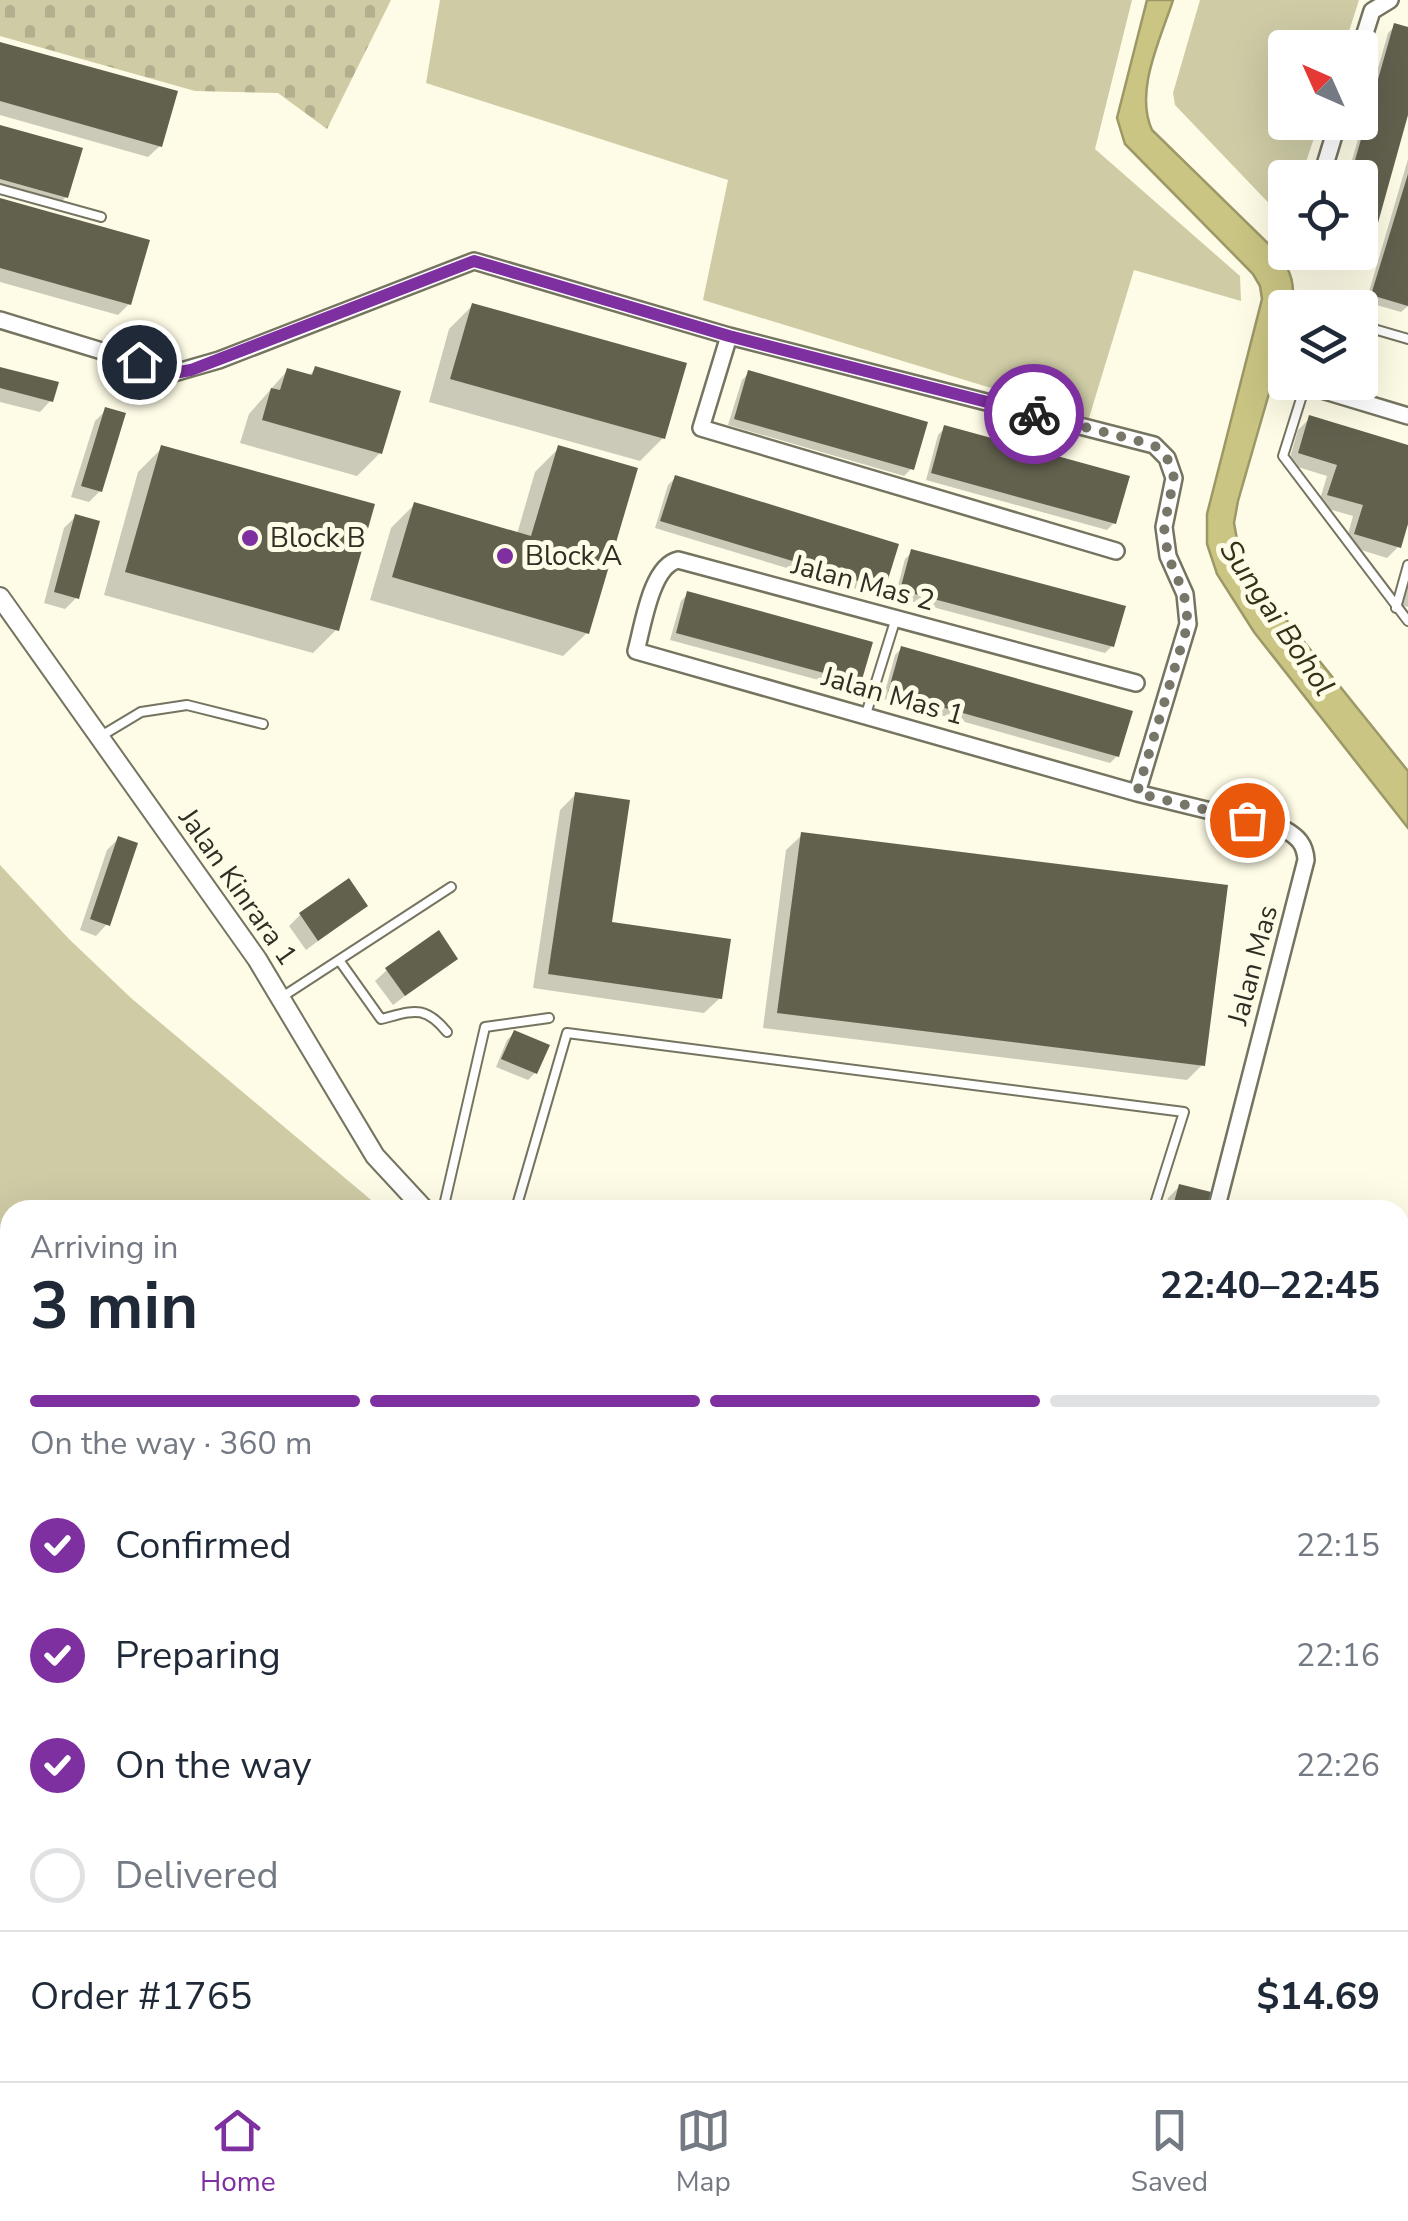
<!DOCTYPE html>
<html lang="en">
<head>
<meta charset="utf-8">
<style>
  body { margin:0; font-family:"Nunito Sans",sans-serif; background:#f6f6f7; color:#1f2937; height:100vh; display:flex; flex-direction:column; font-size:38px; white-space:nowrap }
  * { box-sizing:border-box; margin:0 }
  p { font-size:32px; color:#747a83 }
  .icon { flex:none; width:55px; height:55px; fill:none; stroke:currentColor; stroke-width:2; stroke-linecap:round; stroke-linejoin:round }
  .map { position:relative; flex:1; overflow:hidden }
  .sheet { position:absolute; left:0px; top:1200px; width:1410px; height:882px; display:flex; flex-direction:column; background:#fff; border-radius:30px 30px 0 0; box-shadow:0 10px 40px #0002 }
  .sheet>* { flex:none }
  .needle { width:65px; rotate:315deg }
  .buttons { position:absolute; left:1268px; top:30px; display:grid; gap:20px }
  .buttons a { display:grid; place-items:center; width:110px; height:110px; border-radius:10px; background:#fff; box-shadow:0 10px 40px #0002; font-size:50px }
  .pin { position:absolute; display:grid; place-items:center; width:85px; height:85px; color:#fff; margin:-42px; border:5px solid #fff; border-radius:50%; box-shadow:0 2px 10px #0007 }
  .courier { position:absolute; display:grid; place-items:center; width:100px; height:100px; margin:-50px; border:8px solid #7f30a0; border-radius:50%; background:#fff; color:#222; box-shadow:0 2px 12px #0007 }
  .overview em { font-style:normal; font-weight:700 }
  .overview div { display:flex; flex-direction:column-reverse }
  .overview { display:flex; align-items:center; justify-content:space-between; height:170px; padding:0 30px }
  h1 { font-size:65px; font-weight:700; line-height:75px }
  .bar { display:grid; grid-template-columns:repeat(4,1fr); gap:15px 10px; align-content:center; height:120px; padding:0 30px }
  .bar i { height:12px; border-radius:8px; background:#e0e1e3 }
  .bar .selected { background:#7f30a0 }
  .bar p { grid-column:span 4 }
  .line { display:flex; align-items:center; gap:25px; padding:0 30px; border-top:2px solid #e0e1e3 }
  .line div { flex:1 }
  ol { padding:0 30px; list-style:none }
  li { display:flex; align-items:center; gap:30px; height:110px }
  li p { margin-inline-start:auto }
  li .icon { padding:10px; border-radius:50%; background:#7f30a0; color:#fff; stroke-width:4 }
  li:last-child { color:#747a83 }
  li i { width:55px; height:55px; border:5px solid #e0e1e3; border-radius:50% }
  .tabs { display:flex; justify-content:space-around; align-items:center; height:140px; border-top:2px solid #e0e1e3; background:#fff; font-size:28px; color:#747a83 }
  .tabs a { display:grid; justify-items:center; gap:5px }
  .tabs .selected { color:#7f30a0 }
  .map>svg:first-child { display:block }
  .green { fill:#cecba5 }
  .cemetery { fill:url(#cemetery-stones) }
  .water { fill:#cbc584; stroke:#9c9868; stroke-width:2.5 }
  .shadow { fill:#0003 }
  .building { fill:#62614e }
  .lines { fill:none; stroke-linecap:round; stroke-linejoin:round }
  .service-casing { stroke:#757460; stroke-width:12 }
  .minor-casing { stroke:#757460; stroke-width:20 }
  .tertiary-casing { stroke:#757460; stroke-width:22 }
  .service { stroke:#fff; stroke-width:8 }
  .minor { stroke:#fff; stroke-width:15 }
  .tertiary { stroke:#fff; stroke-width:18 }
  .done { stroke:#777669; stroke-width:10; stroke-dasharray:0 18 }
  .route { stroke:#7f30a0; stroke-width:12 }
  .poi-dot { fill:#7f30a0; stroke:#fefce6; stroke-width:4 }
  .labels { text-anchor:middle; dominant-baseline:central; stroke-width:10; stroke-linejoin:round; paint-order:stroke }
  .poi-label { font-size:28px; fill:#2e2e25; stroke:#fefce6; text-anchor:start }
  .street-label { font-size:28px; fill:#2e2e25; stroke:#fefce6 }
  .water-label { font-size:30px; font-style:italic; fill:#343114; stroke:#fefce6 }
</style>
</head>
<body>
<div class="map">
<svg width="1408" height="2081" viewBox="0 0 1408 2081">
  <defs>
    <pattern id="cemetery-stones" width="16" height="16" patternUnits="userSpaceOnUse" patternTransform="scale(2.5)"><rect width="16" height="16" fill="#cecba5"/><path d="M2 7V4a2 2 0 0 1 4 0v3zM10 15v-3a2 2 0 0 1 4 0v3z" fill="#b1af8e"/></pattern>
  </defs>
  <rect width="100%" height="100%" fill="#fefce6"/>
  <!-- green -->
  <path class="green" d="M440,0H1132L1095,149L1240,276L1241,301L1134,270L1089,418L703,300L728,180L426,83Z
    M1200,0H1359L1344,47L1285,48V122L1319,123L1301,177L1285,178V220L1175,105L1173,93Z
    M0,865L69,939L131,998L383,1210H10V1488L0,1480Z
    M1249,2072L1255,2081H566L565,2073Z"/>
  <!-- cemetery -->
  <path class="cemetery" d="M0,0H391L327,129L278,93L195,91L0,36Z"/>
  <!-- water -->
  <path class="water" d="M1147,0H1173C1161,38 1134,91 1152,130L1279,254C1292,273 1295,285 1292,307L1285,308V338L1238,501L1234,523L1238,545L1256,582L1408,771V828L1254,632L1217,574L1207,544V514L1262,299L1260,286L1253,274L1125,144L1117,118Z"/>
  <!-- shadow -->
  <path class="shadow" d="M1395,26L1408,29V107L1368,247L1361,254L1356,252H1360V178H1347L1388,33Z
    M0,44L160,146L148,157L0,115Z
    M0,128L66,197L55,208L0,193Z
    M1408,159V306L1401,312L1366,302Z
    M0,200L129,304L118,315L0,282Z
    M473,305L663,438L640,461L429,402L449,329Z
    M0,369L51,400L40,412L0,402Z
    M315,369L380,453L357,476L240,443L249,414L287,371L308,377Z
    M749,373L911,469L904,476L728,425L742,380Z
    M106,410L100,491L89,502L71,497L95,421Z
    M1310,418L1408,448V515L1399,546L1387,558L1345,545L1353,516L1318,506L1327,476L1288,464L1298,430Z
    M945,428L1114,523L1107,530L926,480L938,435Z
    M162,448L337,629L313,653L104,595L138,472Z
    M559,448L587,633L563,656L370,600L391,528L415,504L517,534L535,472Z
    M675,478L883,588L876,595L655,528L668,485Z
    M75,517L77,597L65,609L44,603L64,528Z
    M912,552L1112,646L1105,653L895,597L905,559Z
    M1408,564V607L1397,604Z
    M688,594L859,682L852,689L670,640L681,601Z
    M902,648L1117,756L1110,763L883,699L895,655Z
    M576,794L609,924L720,998L704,1013L533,988L560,810Z
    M802,835L1202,1065L1187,1080L763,1028L786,850Z
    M118,839L107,924L96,936L80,930L107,850Z
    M365,906L306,950L289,926L300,915Z
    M455,958L393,1005L375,981L387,970Z
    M514,1033L535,1073L528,1080L496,1067L507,1040Z
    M1180,1186L1203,1210H1165L1168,1198Z
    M10,1890V1923L0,1913V1900Z
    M10,1991V2072H82L73,2081H12L0,2068V2001Z
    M1408,2043V2081H1399L1391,2072H1400V2050Z"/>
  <!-- building -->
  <path class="building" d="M1394,23L1408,27V115L1371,248L1360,245V178H1350Z
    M0,42L178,91L162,147L0,101Z
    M0,125L83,148L68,198L0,179Z
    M1408,174V306L1371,295Z
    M0,198L150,240L131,305L0,268Z
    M472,303L687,363L665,439L450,379Z
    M315,366L401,391L382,454L262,420L271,388L280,390L287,368L312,375Z
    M0,367L59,382L53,402L0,388Z
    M748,370L928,422L914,470L734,419Z
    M105,407L126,413L102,492L81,486Z
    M1309,415L1408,445V524L1401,548L1354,534L1363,505L1327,495L1337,465L1298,453Z
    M944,425L1130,476L1116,524L931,473Z
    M161,445L375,504L339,631L125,572Z
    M558,445L638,468L589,634L392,577L414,502L531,536Z
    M675,475L899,544L885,589L660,521Z
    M75,514L100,521L79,599L54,592Z
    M911,549L1126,606L1114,647L900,590Z
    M687,591L873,642L861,683L676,633Z
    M901,646L1133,711L1119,757L888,692Z
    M575,792L630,800L612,922L731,939L722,999L548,974Z
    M801,832L1228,885L1205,1066L777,1013Z
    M118,836L138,843L110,926L90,919Z
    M349,878L368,906L318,941L299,913Z
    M439,930L458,959L405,996L385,968Z
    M514,1030L550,1045L537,1074L501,1059Z
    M1179,1184L1211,1192L1206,1210H1172Z
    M1408,1703V1747L1406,1749L1400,1743V1711Z
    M1400,1769L1408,1777V1803L1400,1811Z
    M1408,1864V1925L1400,1933V1871Z
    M3,1922L10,1930V1947L0,1956V1925Z
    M1408,1931V1994L1400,2001V1939Z
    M10,1988V2047L0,2037V1997Z
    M34,2072H85L76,2081H42Z"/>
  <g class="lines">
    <defs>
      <path id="service" d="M0,189L101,217
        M1360,325L1408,339
        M1305,386L1283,456L1408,621
        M1396,608L1408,565
        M866,714L896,618
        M101,736L141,712L187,705L263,724
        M339,960L381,1019C413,1011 424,1004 447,1032
        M282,997L451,887
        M443,1210L485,1027L549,1018
        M520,1210L517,1205L567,1033L1184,1112L1153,1210
        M1400,1421L1408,1414
        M1400,1446L1408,1454
        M1400,1474L1408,1482
        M1400,1510L1408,1502
        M0,1615L10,1604
        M0,1748L10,1758
        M1400,1756L1408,1765
        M0,1811L10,1821
        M0,1979L10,1970
        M247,2072L253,2081
        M551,2072L553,2081
        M99,2081L108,2072"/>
      <path id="minor" d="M1360,49L1372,11L1390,0
        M1321,178L1338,122
        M0,320L174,373L219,360L474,261L729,336L1154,445L1167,458L1174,478L1164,527L1168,556L1185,594L1188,624L1137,793
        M729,336L701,428L1116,551
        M1305,385L1408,416
        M1136,683L678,560C651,566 643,626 636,651L1137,793L1284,829C1298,837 1305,844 1306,860L1216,1210
        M1400,1606L1408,1598
        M1400,1664L1408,1657
        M1400,1839L1408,1832
        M1400,2012L1408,2005
        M1360,2072L1368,2081"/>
      <path id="tertiary" d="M0,597L257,959L375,1156L425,1210
        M1284,2072L1290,2081"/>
    </defs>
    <!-- service casing -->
    <use href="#service" class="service-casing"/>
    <!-- minor casing -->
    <use href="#minor" class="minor-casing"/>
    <!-- tertiary casing -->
    <use href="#tertiary" class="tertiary-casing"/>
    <!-- service -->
    <use href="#service" class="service"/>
    <!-- minor -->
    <use href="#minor" class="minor"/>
    <!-- tertiary -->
    <use href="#tertiary" class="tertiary"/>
  </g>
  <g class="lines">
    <!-- done -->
    <path class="done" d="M1034,414L1154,445L1167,458L1174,478L1164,527L1168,556L1184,594L1188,624L1137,793L1247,820"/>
    <!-- route -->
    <path class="route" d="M139,362L174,373L191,370L474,261L729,336L1034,414"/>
  </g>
  <!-- markers -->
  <g class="poi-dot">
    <circle cx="250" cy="538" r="10"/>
    <circle cx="505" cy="556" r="10"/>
  </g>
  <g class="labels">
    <!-- poi labels -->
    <g class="poi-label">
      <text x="270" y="538">Block B</text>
      <text x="525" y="556">Block A</text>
    </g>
    <!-- street labels -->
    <g class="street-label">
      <text transform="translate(863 583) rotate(15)">Jalan Mas 2</text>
      <text transform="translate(893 696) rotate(16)">Jalan Mas 1</text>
      <text transform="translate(238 887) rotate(55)">Jalan Kinrara 1</text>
      <text transform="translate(1253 965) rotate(-75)">Jalan Mas</text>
    </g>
    <!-- water labels -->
    <g class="water-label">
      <text transform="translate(1277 618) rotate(56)">Sungai Bohol</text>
    </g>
  </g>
</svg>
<div class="buttons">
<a><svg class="needle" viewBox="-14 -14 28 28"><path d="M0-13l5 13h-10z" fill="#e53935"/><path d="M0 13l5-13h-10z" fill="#747a83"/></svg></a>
<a><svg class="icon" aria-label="locate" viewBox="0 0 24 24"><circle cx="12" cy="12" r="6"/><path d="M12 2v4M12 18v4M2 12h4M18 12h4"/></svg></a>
<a><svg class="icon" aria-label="layers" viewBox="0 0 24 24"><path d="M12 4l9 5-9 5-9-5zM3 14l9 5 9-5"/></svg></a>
</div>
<div class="pin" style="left:1247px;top:820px;background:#ea580c"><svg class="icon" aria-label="bag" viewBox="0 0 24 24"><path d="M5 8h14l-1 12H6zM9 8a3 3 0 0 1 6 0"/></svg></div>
<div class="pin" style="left:139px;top:362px;background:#1f2937"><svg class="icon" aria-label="home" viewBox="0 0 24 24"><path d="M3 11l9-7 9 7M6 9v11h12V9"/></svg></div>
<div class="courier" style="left:1034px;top:414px"><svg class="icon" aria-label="bike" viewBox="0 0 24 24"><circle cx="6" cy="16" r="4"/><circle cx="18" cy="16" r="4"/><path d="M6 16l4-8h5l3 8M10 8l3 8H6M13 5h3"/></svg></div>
<section class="sheet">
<div class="overview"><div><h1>3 min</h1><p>Arriving in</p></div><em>22:40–22:45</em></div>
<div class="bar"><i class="selected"></i><i class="selected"></i><i class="selected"></i><i></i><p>On the way · 360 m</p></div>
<ol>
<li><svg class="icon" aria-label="check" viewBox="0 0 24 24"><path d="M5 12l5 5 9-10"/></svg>Confirmed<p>22:15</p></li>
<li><svg class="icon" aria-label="check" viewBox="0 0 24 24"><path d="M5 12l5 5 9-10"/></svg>Preparing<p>22:16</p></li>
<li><svg class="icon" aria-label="check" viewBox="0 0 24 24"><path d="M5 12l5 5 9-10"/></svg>On the way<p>22:26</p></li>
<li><i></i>Delivered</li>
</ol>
<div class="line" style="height:130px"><div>Order #1765</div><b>$14.69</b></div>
</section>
</div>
<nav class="tabs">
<a class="selected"><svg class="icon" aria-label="home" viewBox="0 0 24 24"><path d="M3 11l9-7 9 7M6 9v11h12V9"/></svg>Home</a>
<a><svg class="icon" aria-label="map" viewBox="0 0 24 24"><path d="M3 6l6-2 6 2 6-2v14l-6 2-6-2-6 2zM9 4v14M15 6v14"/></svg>Map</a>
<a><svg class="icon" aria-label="saved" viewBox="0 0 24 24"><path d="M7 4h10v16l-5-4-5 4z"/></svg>Saved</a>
</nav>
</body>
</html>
